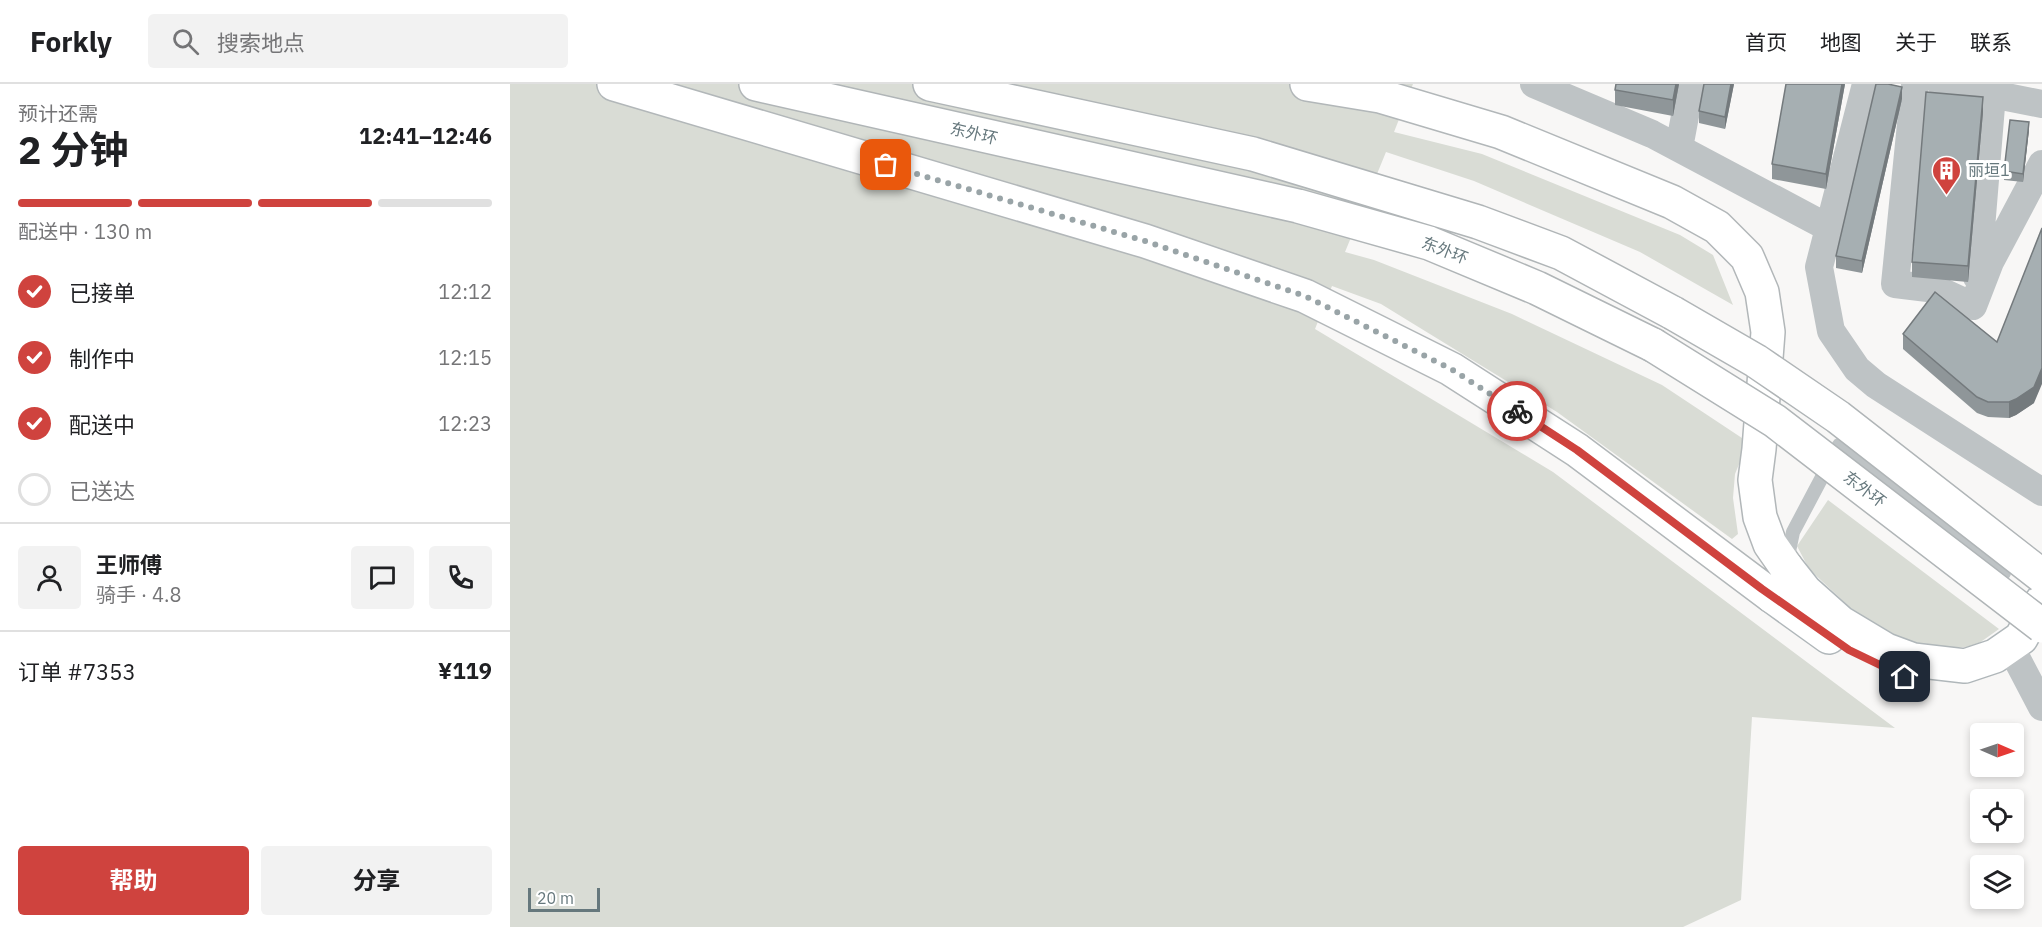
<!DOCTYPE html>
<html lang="zh">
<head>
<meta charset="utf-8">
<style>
  body { margin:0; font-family:"IBM Plex Sans","Noto Sans SC",sans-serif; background:#f2f2f2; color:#202124; height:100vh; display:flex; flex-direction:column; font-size:22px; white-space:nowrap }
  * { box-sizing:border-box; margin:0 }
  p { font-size:20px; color:#757577 }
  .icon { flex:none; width:33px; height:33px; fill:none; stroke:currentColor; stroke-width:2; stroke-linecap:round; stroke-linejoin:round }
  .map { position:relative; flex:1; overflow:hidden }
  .panel { display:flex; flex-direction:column; background:#fff; width:510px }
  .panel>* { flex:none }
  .needle { width:39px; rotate:92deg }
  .controls { position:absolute; left:1460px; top:639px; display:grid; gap:12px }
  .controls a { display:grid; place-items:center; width:54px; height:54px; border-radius:6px; background:#fff; box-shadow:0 3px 9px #0003; font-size:30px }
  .scale { position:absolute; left:18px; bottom:15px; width:72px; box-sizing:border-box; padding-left:6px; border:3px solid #66787d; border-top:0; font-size:16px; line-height:21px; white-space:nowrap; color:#66787d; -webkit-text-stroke:4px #fff; paint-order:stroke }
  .pin { position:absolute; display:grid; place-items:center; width:51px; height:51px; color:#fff; margin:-26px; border-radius:12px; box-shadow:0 3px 9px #0006 }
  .courier { position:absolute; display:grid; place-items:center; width:60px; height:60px; margin:-30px; border:4px solid #cf433e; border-radius:50%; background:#fff; color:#222; box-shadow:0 2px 8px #0007 }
  .headline em { font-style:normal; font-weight:700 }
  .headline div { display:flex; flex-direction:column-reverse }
  .headline { display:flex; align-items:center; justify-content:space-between; height:102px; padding:0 18px }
  h1 { font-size:39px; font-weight:700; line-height:45px }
  .bar { display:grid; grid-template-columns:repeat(4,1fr); gap:9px 6px; align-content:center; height:72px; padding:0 18px }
  .bar i { height:8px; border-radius:4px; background:#e0e0e0 }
  .bar .selected { background:#cf433e }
  .bar p { grid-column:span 4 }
  .line { display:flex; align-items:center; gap:15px; padding:0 18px; border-top:2px solid #e0e0e0 }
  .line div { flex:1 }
  .round { display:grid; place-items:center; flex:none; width:63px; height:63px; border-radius:6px; background:#f2f2f2 }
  ol { padding:0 18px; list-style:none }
  li { display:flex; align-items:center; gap:18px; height:66px }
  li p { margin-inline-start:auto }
  li .icon { padding:6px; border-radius:50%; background:#cf433e; color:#fff; stroke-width:4 }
  li:last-child { color:#757577 }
  li i { width:33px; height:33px; border:3px solid #e0e0e0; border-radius:50% }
  .cta { display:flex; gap:12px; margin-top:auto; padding:12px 18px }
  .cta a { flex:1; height:69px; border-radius:6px; background:#cf433e; color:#fff; font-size:24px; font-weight:700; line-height:69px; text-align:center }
  .cta a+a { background:#f2f2f2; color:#202124 }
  header { display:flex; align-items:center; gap:36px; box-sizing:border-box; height:84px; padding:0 30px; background:#fff; border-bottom:2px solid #e0e0e0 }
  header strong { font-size:28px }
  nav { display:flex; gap:33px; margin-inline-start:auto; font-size:21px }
  .search { width:420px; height:54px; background:#f2f2f2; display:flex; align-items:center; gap:15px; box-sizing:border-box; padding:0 21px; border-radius:6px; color:#757577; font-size:22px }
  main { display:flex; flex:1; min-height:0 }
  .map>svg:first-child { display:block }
  .green { fill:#d9dcd5 }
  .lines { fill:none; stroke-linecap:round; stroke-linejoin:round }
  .secondary-casing { stroke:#b0b7ba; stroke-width:36 }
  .primary-casing { stroke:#b2b7b9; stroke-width:36 }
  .trunk-casing { stroke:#b0b5b7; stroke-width:36 }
  .service { stroke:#bec3c5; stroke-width:14 }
  .minor { stroke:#bec3c5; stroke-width:28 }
  .secondary { stroke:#fff; stroke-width:33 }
  .primary { stroke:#fff; stroke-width:33 }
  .trunk { stroke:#fff; stroke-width:33 }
  .trunk-bridge-casing { stroke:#b0b5b7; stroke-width:36; stroke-linecap:butt }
  .trunk-bridge { stroke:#fff; stroke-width:33 }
  .wall { fill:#8f9699 }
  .shaded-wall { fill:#747a7d }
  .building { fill:#a6afb2; stroke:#747a7d; stroke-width:1.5 }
  .done { stroke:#99a4a7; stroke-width:6; stroke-dasharray:0 10.8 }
  .route { stroke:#cf433e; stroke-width:8 }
  .labels { text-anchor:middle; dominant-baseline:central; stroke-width:6; stroke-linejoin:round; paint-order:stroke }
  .street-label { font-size:16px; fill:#66787d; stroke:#fff }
  .poi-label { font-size:16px; fill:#66787d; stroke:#fff; text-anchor:start }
</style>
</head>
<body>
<header>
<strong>Forkly</strong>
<div class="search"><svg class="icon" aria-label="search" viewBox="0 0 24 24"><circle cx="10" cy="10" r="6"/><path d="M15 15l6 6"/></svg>搜索地点</div>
<nav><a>首页</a><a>地图</a><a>关于</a><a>联系</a></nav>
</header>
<main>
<section class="panel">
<div class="headline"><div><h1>2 分钟</h1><p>预计还需</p></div><em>12:41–12:46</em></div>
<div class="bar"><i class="selected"></i><i class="selected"></i><i class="selected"></i><i></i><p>配送中 · 130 m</p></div>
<ol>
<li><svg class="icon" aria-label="check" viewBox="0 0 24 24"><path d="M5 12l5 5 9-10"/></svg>已接单<p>12:12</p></li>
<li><svg class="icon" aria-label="check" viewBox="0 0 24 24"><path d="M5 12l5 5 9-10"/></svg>制作中<p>12:15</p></li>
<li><svg class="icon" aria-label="check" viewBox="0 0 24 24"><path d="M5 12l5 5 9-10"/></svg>配送中<p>12:23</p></li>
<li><i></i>已送达</li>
</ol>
<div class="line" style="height:108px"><a class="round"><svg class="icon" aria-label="person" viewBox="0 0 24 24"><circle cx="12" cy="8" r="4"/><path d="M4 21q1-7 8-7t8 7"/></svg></a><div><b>王师傅</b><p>骑手 · 4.8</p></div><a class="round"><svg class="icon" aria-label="chat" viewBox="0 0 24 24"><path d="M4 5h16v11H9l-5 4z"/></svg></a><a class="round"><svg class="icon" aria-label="phone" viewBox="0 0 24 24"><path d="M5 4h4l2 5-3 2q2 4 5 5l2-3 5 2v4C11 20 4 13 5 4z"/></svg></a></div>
<div class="line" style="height:78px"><div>订单 #7353</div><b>¥119</b></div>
<div class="cta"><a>帮助</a><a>分享</a></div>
</section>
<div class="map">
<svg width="1532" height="843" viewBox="0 0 1532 843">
  <rect width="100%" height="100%" fill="#f8f7f6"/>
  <!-- green -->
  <path class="green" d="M0,0H903L884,48L972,70L1170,151L1203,171L1223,221L1130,168L964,97L876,68L835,168L864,176L1002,230L1152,301L1238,358L1225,390L1223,414L1228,450L1222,455L1047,328L871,220L822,202L805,245L1043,388L1385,644L1242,633L1231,816L1173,843H0Z
    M1318,416L1489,545L1465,562L1433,565L1387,554L1347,530L1299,485L1287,462Z"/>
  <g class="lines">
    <defs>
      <path id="secondary" d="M1276,483L1295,507L1331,539L1376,566L1403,576L1455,582L1485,572L1511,554L1532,517
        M1262,512L1319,553"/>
      <path id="primary" d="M104,0L635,157L795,212L941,285L1067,366L1262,512
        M797,0L870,12L991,48L1162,118L1207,143L1237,173L1252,208L1258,248L1249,365L1245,396L1250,433L1260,460L1276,483"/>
      <path id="trunk" d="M246,0L788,122L919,159L1027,204L1143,261
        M420,0L743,70L968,138L1051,169L1163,229"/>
    </defs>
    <!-- secondary casing -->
    <use href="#secondary" class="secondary-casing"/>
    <!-- primary casing -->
    <use href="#primary" class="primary-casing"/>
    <!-- trunk casing -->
    <use href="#trunk" class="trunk-casing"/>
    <!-- service -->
    <path class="service" d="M1277,477L1283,448L1329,361L1494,489"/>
    <!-- minor -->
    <path class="minor" d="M1024,0L1142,50L1319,144L1309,183L1321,247L1347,285L1366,301L1532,408
      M1405,0L1385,200L1426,205L1463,222L1480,178L1532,80
      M1431,0L1532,20
      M1169,64L1181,0
      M1319,144L1356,0
      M1467,193L1482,10
      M1500,562L1532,623"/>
    <!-- secondary -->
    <use href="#secondary" class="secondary"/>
    <!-- primary -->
    <use href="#primary" class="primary"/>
    <!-- trunk -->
    <use href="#trunk" class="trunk"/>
    <defs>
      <path id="trunk-bridge" d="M1163,229L1246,277L1328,333L1532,492
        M1143,261L1265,337L1532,542"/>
    </defs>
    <!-- trunk-bridge casing -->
    <use href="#trunk-bridge" class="trunk-bridge-casing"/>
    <!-- trunk-bridge -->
    <use href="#trunk-bridge" class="trunk-bridge"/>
  </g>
  <!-- wall -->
  <path class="wall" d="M1106,0H1169L1163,32L1105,21V6Z
    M1224,0L1215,45L1189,39V27Z
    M1335,0L1316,105L1262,95V80Z
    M1392,15L1352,189L1326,184V172Z
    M1473,28L1458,198L1402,193V178Z
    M1519,46L1513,98L1494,96V87Z
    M1393,250L1524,319L1506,331L1499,334L1478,333L1467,329L1393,265Z"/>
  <!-- shaded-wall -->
  <path class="shaded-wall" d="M1166,0H1169L1163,32V16Z
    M1221,0H1224L1215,45V33Z
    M1332,0H1335L1316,105V90Z
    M1392,3V15L1352,189V177Z
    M1473,13V28L1458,198V182Z
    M1519,38V46L1513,98V90Z
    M1532,284V300L1524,319L1506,331L1499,334V318Z"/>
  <!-- building -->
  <path class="building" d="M1106,0H1166L1163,16L1105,6Z
    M1194,0H1221L1215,33L1189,27Z
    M1276,0H1332L1316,90L1262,80Z
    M1366,0H1378L1392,3L1352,177L1326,172Z
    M1416,8L1473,13L1458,182L1402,178Z
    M1500,36L1519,38L1513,90L1494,87Z
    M1532,144V284L1524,303L1506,315L1499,318H1478L1467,313L1393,250L1425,208L1487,258Z"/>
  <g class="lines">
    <!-- done -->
    <path class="done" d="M376,81L635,157L795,212L941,285L1007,327"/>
    <!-- route -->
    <path class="route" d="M1007,327L1067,366L1252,505L1339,566L1395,593"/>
  </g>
  <!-- icons -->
  <defs>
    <symbol id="building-pin" viewBox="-11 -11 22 30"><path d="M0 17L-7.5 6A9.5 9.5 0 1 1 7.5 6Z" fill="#cf433e" stroke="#fff"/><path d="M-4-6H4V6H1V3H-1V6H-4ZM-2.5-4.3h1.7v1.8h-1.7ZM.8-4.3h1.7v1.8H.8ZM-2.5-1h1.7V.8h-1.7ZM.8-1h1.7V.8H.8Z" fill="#fff"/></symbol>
  </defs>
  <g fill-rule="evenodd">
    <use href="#building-pin" x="1420" y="70" width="33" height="45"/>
  </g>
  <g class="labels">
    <!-- street labels -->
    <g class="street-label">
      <text transform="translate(464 49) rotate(13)">东外环</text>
      <text transform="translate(935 166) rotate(21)">东外环</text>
      <text transform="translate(1355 405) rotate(37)">东外环</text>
    </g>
    <!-- poi labels -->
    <g class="poi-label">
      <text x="1458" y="86">丽垣1</text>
    </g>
  </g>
</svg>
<div class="controls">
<a><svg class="needle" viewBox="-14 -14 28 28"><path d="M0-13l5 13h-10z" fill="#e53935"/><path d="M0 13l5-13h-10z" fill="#757577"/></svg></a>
<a><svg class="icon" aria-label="locate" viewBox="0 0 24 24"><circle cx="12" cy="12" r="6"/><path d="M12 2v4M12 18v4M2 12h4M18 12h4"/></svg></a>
<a><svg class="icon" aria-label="layers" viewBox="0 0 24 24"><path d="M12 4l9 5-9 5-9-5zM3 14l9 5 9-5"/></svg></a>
</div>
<div class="scale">20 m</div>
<div class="pin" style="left:376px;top:81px;background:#ea580c"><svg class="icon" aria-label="bag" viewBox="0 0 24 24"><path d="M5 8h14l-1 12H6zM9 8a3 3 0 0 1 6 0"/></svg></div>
<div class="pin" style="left:1395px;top:593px;background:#1f2937"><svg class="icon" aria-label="home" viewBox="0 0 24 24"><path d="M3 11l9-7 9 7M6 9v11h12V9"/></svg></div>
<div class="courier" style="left:1007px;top:327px"><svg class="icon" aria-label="bike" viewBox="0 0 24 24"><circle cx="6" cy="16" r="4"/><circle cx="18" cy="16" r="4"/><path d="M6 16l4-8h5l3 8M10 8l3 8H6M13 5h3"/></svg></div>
</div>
</main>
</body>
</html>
